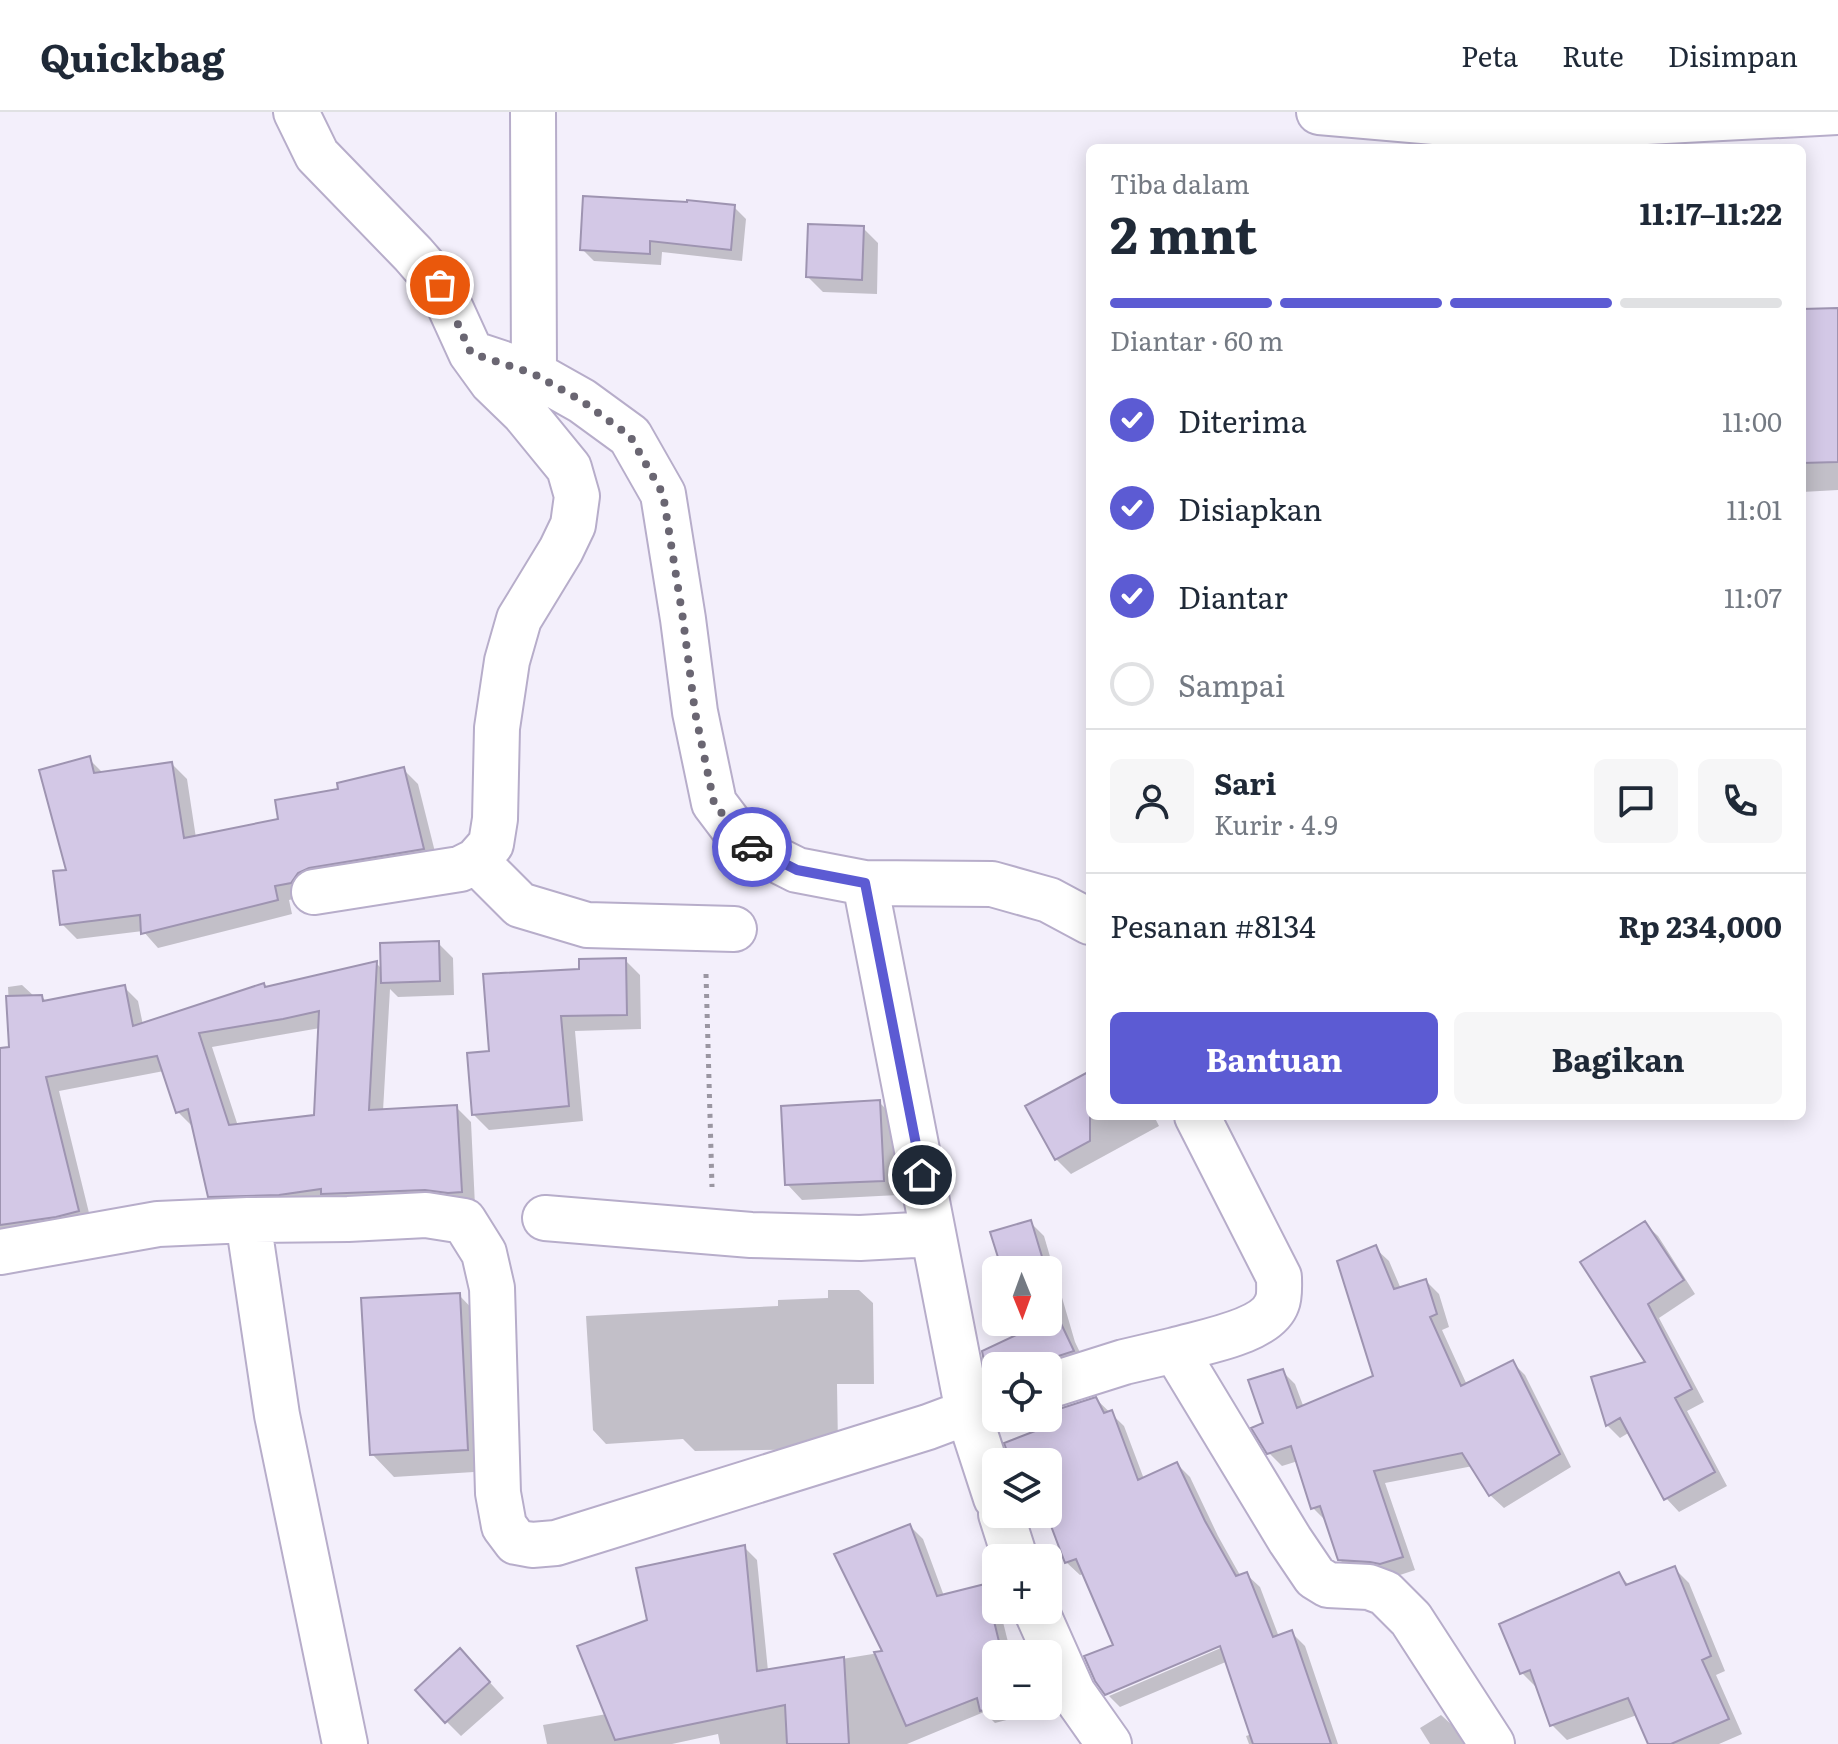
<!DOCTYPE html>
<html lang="id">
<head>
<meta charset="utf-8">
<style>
  body { margin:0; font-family:Literata,serif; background:#f6f6f7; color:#1f2937; height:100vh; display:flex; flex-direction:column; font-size:30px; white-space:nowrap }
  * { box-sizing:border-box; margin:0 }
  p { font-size:26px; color:#747a83 }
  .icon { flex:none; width:44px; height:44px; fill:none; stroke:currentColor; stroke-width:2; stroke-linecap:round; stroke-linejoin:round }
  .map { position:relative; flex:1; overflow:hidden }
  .sheet { position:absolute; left:1086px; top:32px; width:720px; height:976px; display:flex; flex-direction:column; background:#fff; border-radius:12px; box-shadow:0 4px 20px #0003 }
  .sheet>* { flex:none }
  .needle { width:52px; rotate:179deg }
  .controls { position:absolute; left:982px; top:1144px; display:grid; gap:16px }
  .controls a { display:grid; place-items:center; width:80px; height:80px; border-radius:12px; background:#fff; box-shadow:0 4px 20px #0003; font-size:40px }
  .pin { position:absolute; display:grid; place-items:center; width:68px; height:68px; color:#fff; margin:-34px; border:4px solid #fff; border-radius:50%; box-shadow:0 2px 8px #0007 }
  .courier { position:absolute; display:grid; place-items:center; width:80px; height:80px; margin:-40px; border:6px solid #5c5bd3; border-radius:50%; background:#fff; color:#222; box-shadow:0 2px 10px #0007 }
  .overview em { font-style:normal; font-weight:700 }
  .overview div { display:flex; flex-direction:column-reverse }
  .overview { display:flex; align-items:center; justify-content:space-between; height:136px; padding:0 24px }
  h1 { font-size:52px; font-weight:700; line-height:60px }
  .bar { display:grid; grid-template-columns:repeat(4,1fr); gap:12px 8px; align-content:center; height:96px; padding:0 24px }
  .bar i { height:10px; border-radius:6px; background:#e0e1e3 }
  .bar .on { background:#5c5bd3 }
  .bar p { grid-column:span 4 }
  .line { display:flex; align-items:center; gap:20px; padding:0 24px; border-top:2px solid #e0e1e3 }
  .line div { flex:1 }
  .round { display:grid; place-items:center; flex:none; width:84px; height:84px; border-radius:12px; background:#f6f6f7 }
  ol { padding:0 24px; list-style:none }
  li { display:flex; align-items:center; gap:24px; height:88px }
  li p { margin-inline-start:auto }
  li .icon { padding:8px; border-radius:50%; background:#5c5bd3; color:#fff; stroke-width:4 }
  li:last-child { color:#747a83 }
  li i { width:44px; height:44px; border:4px solid #e0e1e3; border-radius:50% }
  .cta { display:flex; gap:16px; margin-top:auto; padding:16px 24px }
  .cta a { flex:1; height:92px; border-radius:12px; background:#5c5bd3; color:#fff; font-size:32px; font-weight:700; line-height:92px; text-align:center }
  .cta a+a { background:#f6f6f7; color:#1f2937 }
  header { display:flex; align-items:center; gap:48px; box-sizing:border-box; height:112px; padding:0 40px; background:#fff; border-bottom:2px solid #e0e1e3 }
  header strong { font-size:38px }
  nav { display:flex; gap:44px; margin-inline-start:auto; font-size:28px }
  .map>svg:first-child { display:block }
  .shadow { fill:#0003; fill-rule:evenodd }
  .building { fill:#d3c8e6; stroke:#9e94b1; stroke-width:2; fill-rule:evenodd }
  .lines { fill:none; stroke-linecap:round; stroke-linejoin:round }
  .street-casing { stroke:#b7adca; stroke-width:48 }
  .secondary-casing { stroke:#b7adca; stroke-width:48 }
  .path { stroke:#9a96a1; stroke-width:5; stroke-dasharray:4 6; stroke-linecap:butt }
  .street { stroke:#fff; stroke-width:44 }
  .secondary { stroke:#fff; stroke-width:44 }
  .done { stroke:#6a6672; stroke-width:8; stroke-dasharray:0 14.4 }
  .route { stroke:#5c5bd3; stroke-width:10 }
</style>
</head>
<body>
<header>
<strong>Quickbag</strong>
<nav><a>Peta</a><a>Rute</a><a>Disimpan</a></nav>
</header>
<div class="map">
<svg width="1838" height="1632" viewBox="0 0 1838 1632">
  <rect width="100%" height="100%" fill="#f3effb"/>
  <!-- shadow -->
  <path class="shadow" d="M734,95L746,107L742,149L662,140L661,153L594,149L582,137Z
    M863,116L878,131L877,182L823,180L808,165Z
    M1838,198V378L1802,380V199Z
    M89,647L104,662L172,652L187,667L196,726L281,709L341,678L403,657L418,672L438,752L289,788L292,802L158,836L143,819L77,827L62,812L69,759Z
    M438,831L453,846L454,883L398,885L390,877L383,999L456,995L471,1010L475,1094L224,1098L209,1084L192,1014L178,1000L164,959L59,979L92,1113L0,1130V1016L15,1013L8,875L22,873L35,885H42L47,890L124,875L138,889L143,913L264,873L267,877L376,851L382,857ZM320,916L316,1004L238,1014L212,935Z
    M625,848L640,863L641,917L575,919L583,1009L489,1018L474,1003L491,940L581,858Z
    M1090,961V1004H1154L1159,1014L1071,1062L1056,1047Z
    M879,990L894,1005L898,1083L802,1088L787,1072Z
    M1030,1110L1044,1124L1075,1230L1086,1253L1005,1254L1023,1222L1019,1210H1048V1158H1004Z
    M1644,1111L1658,1124L1695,1182L1659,1206L1704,1290L1687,1299L1727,1374L1679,1400L1666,1386L1630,1320L1620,1326L1607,1313L1648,1251Z
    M1375,1136L1389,1149L1401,1177L1426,1169L1439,1182L1449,1215L1442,1218L1467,1273L1512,1250L1525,1263L1571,1355L1504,1396L1490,1383L1473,1354L1385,1371L1415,1458L1394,1465L1353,1461L1339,1447L1327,1410L1313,1396L1298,1349L1282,1354L1269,1341L1265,1312L1282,1259L1295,1272L1304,1296L1375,1265Z
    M828,1178H859L873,1191L874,1272H837L838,1334L829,1337L695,1339L683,1327L606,1332L593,1318L586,1204L778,1194V1188L828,1186Z
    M459,1183L481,1206L490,1359L394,1365L372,1342Z
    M1096,1287L1124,1314L1144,1367L1177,1352L1190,1365L1218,1424L1241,1465L1246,1462L1260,1475L1279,1525L1292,1521L1305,1534L1338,1632H1249L1246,1624L1252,1622L1228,1549L1120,1595L1109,1584L1230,1532L1115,1534L1084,1462L1080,1463L1066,1450L1048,1400V1350H1012L1037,1321L1030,1306H1048V1300Z
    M910,1414L923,1427L944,1484L984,1474L996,1486V1498H1000L1011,1542H996V1594H1024L1026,1603L995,1611L984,1600L907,1632H720L718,1622L672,1632H547L543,1613L607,1602L649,1509L744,1435L757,1448L768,1559L885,1540Z
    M1674,1456L1689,1471L1725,1559L1716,1563L1742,1622L1719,1632H1650L1637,1603L1567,1628L1552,1613L1537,1576L1522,1561L1618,1462L1630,1474Z
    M475,1554L504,1586L461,1624L446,1609Z
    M1441,1603L1452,1613L1464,1632H1430L1420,1616Z"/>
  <!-- building -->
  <path class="building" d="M583,84L687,90V88L735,93L731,138L650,129V142L580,138Z
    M808,112L864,114L862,168L806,165Z
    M1838,196V350L1802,351V197Z
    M90,644L94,661L172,650L184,726L278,707L275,688L338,677L337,671L404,655L424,737L309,756L298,761L291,771L275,774L278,788L141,822L140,803L60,813L53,759L66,758L39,658Z
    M439,829L440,869L381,871L380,831Z
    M626,846L627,903L561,904L569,994L472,1003L467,941L489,939L483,862L579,857V847Z
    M377,849L369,998L457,993L462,1080L448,1081L425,1078L321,1082V1077L279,1083L208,1085L188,997L176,1001L157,944L46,965L79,1099L56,1105L0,1113V936L9,935L6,884L42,883L43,889L125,873L133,914L264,871L265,875ZM319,899L314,1003L229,1013L199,921L283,907Z
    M1090,959V1029L1055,1048L1025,994Z
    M880,988L884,1069L785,1073L781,994Z
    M1031,1108L1046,1158H1002L990,1120Z
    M1645,1109L1684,1168L1648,1192L1692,1277L1675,1286L1715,1360L1664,1388L1620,1306L1606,1314L1591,1265L1645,1250L1580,1150Z
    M1376,1133L1394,1177L1426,1167L1437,1202L1430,1205L1461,1274L1513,1248L1560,1342L1489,1384L1462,1341L1374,1359L1403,1445L1380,1452L1370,1450L1338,1448L1320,1394L1311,1397L1291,1334L1267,1342L1251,1316L1263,1311L1248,1268L1283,1257L1297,1296L1373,1264L1337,1149Z
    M460,1181L468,1338L370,1343L361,1186Z
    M1048,1184L1074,1239L1040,1250L1034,1254H985L982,1239L1044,1210H1048Z
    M1096,1285L1104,1301L1112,1298L1138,1368L1177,1350L1205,1409L1236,1464L1247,1460L1273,1525L1292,1518L1331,1632H1253L1220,1534L1105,1583L1095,1569L1084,1544L1113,1533L1076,1447L1065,1451L1048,1406V1350H1011L1004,1331L1048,1314V1298H1056Z
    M910,1412L937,1484L985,1472L1002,1542H996V1594H1000L980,1599L977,1586L906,1614L874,1540L882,1539L834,1442Z
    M745,1433L757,1559L844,1545L849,1632H787L785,1593L615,1628L577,1534L647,1508L636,1456Z
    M1675,1454L1711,1544L1702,1548L1729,1607L1671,1632H1648L1628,1586L1550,1614L1530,1558L1520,1562L1499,1512L1619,1460L1626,1473Z
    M460,1536L490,1570L445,1611L415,1578Z"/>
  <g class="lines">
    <defs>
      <path id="street" d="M296,0L317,43L413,142L440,173L471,241L492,270L524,301L569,356L577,384L573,413L561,438L519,507L507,549L497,616L495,707L491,732L476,749L460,757L314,780
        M533,0L534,262
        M471,241L534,262L582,289L630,324L663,382L683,507L695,600L714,691L745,732L797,758L865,771L968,1300L996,1291
        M476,749L520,793L587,813L734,817
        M865,771L992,772L1049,788L1090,810
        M545,1106L751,1123L860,1126L933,1122
        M248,1108L348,1107L426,1103L464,1109L484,1141L492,1176L498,1381L504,1414L516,1430L532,1433L556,1431L928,1315L968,1300L996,1386
        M0,1140L158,1112L248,1108L277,1303L345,1632
        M1175,1238C1202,1230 1267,1220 1277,1191C1280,1184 1279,1173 1279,1165L1197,1004
        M1048,1274L1124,1250L1175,1238L1290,1428L1315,1465L1328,1473L1369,1475L1385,1481L1411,1507L1492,1632
        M1001,1402L1015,1446
        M1036,1498L1073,1581L1109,1632"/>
      <path id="secondary" d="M1319,0L1515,17L1838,0"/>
    </defs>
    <!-- street casing -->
    <use href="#street" class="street-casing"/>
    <!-- secondary casing -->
    <use href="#secondary" class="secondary-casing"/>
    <!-- path -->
    <path class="path" d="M706,862L712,1075"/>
    <!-- street -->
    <use href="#street" class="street"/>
    <!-- secondary -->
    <use href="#secondary" class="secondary"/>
  </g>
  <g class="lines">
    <!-- done -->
    <path class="done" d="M440,173L471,241L534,262L582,289L630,324L663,382L683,507L695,600L714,691L745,732L752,735"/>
    <!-- route -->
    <path class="route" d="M752,735L797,758L865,771L922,1063"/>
  </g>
</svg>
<div class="controls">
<a><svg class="needle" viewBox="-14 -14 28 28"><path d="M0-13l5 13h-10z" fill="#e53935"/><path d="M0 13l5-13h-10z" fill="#747a83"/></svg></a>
<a><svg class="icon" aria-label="locate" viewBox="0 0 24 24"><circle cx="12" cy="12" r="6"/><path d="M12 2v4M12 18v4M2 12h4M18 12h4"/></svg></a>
<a><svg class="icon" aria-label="layers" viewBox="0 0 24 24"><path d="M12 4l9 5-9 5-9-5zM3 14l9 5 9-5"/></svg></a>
<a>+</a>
<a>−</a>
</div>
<div class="pin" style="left:440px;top:173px;background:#ea580c"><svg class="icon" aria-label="bag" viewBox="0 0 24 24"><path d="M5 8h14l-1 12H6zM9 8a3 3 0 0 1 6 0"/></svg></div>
<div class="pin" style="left:922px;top:1063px;background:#1f2937"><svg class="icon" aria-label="home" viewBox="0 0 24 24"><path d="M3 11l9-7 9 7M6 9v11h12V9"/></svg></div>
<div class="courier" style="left:752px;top:735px"><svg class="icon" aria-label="car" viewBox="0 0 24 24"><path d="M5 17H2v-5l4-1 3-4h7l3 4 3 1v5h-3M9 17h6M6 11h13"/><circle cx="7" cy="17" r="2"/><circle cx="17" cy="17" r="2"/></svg></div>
<section class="sheet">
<div class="overview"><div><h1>2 mnt</h1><p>Tiba dalam</p></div><em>11:17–11:22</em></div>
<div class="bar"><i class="on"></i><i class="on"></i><i class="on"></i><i></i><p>Diantar · 60 m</p></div>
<ol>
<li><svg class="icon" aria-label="check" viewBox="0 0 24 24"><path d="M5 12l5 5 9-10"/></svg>Diterima<p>11:00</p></li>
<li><svg class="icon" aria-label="check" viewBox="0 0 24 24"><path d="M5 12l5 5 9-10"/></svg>Disiapkan<p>11:01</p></li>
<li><svg class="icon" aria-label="check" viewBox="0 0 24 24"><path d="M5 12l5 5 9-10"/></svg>Diantar<p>11:07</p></li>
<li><i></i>Sampai</li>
</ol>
<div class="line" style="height:144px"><a class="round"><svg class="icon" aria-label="person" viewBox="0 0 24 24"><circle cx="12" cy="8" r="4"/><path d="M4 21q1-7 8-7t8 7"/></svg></a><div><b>Sari</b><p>Kurir · 4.9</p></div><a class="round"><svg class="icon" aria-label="chat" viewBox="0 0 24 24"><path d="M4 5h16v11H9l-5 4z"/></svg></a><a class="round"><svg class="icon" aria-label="phone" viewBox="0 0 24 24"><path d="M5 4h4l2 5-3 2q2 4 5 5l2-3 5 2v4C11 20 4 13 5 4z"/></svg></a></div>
<div class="line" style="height:104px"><div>Pesanan #8134</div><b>Rp 234,000</b></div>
<div class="cta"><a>Bantuan</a><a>Bagikan</a></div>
</section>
</div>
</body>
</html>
